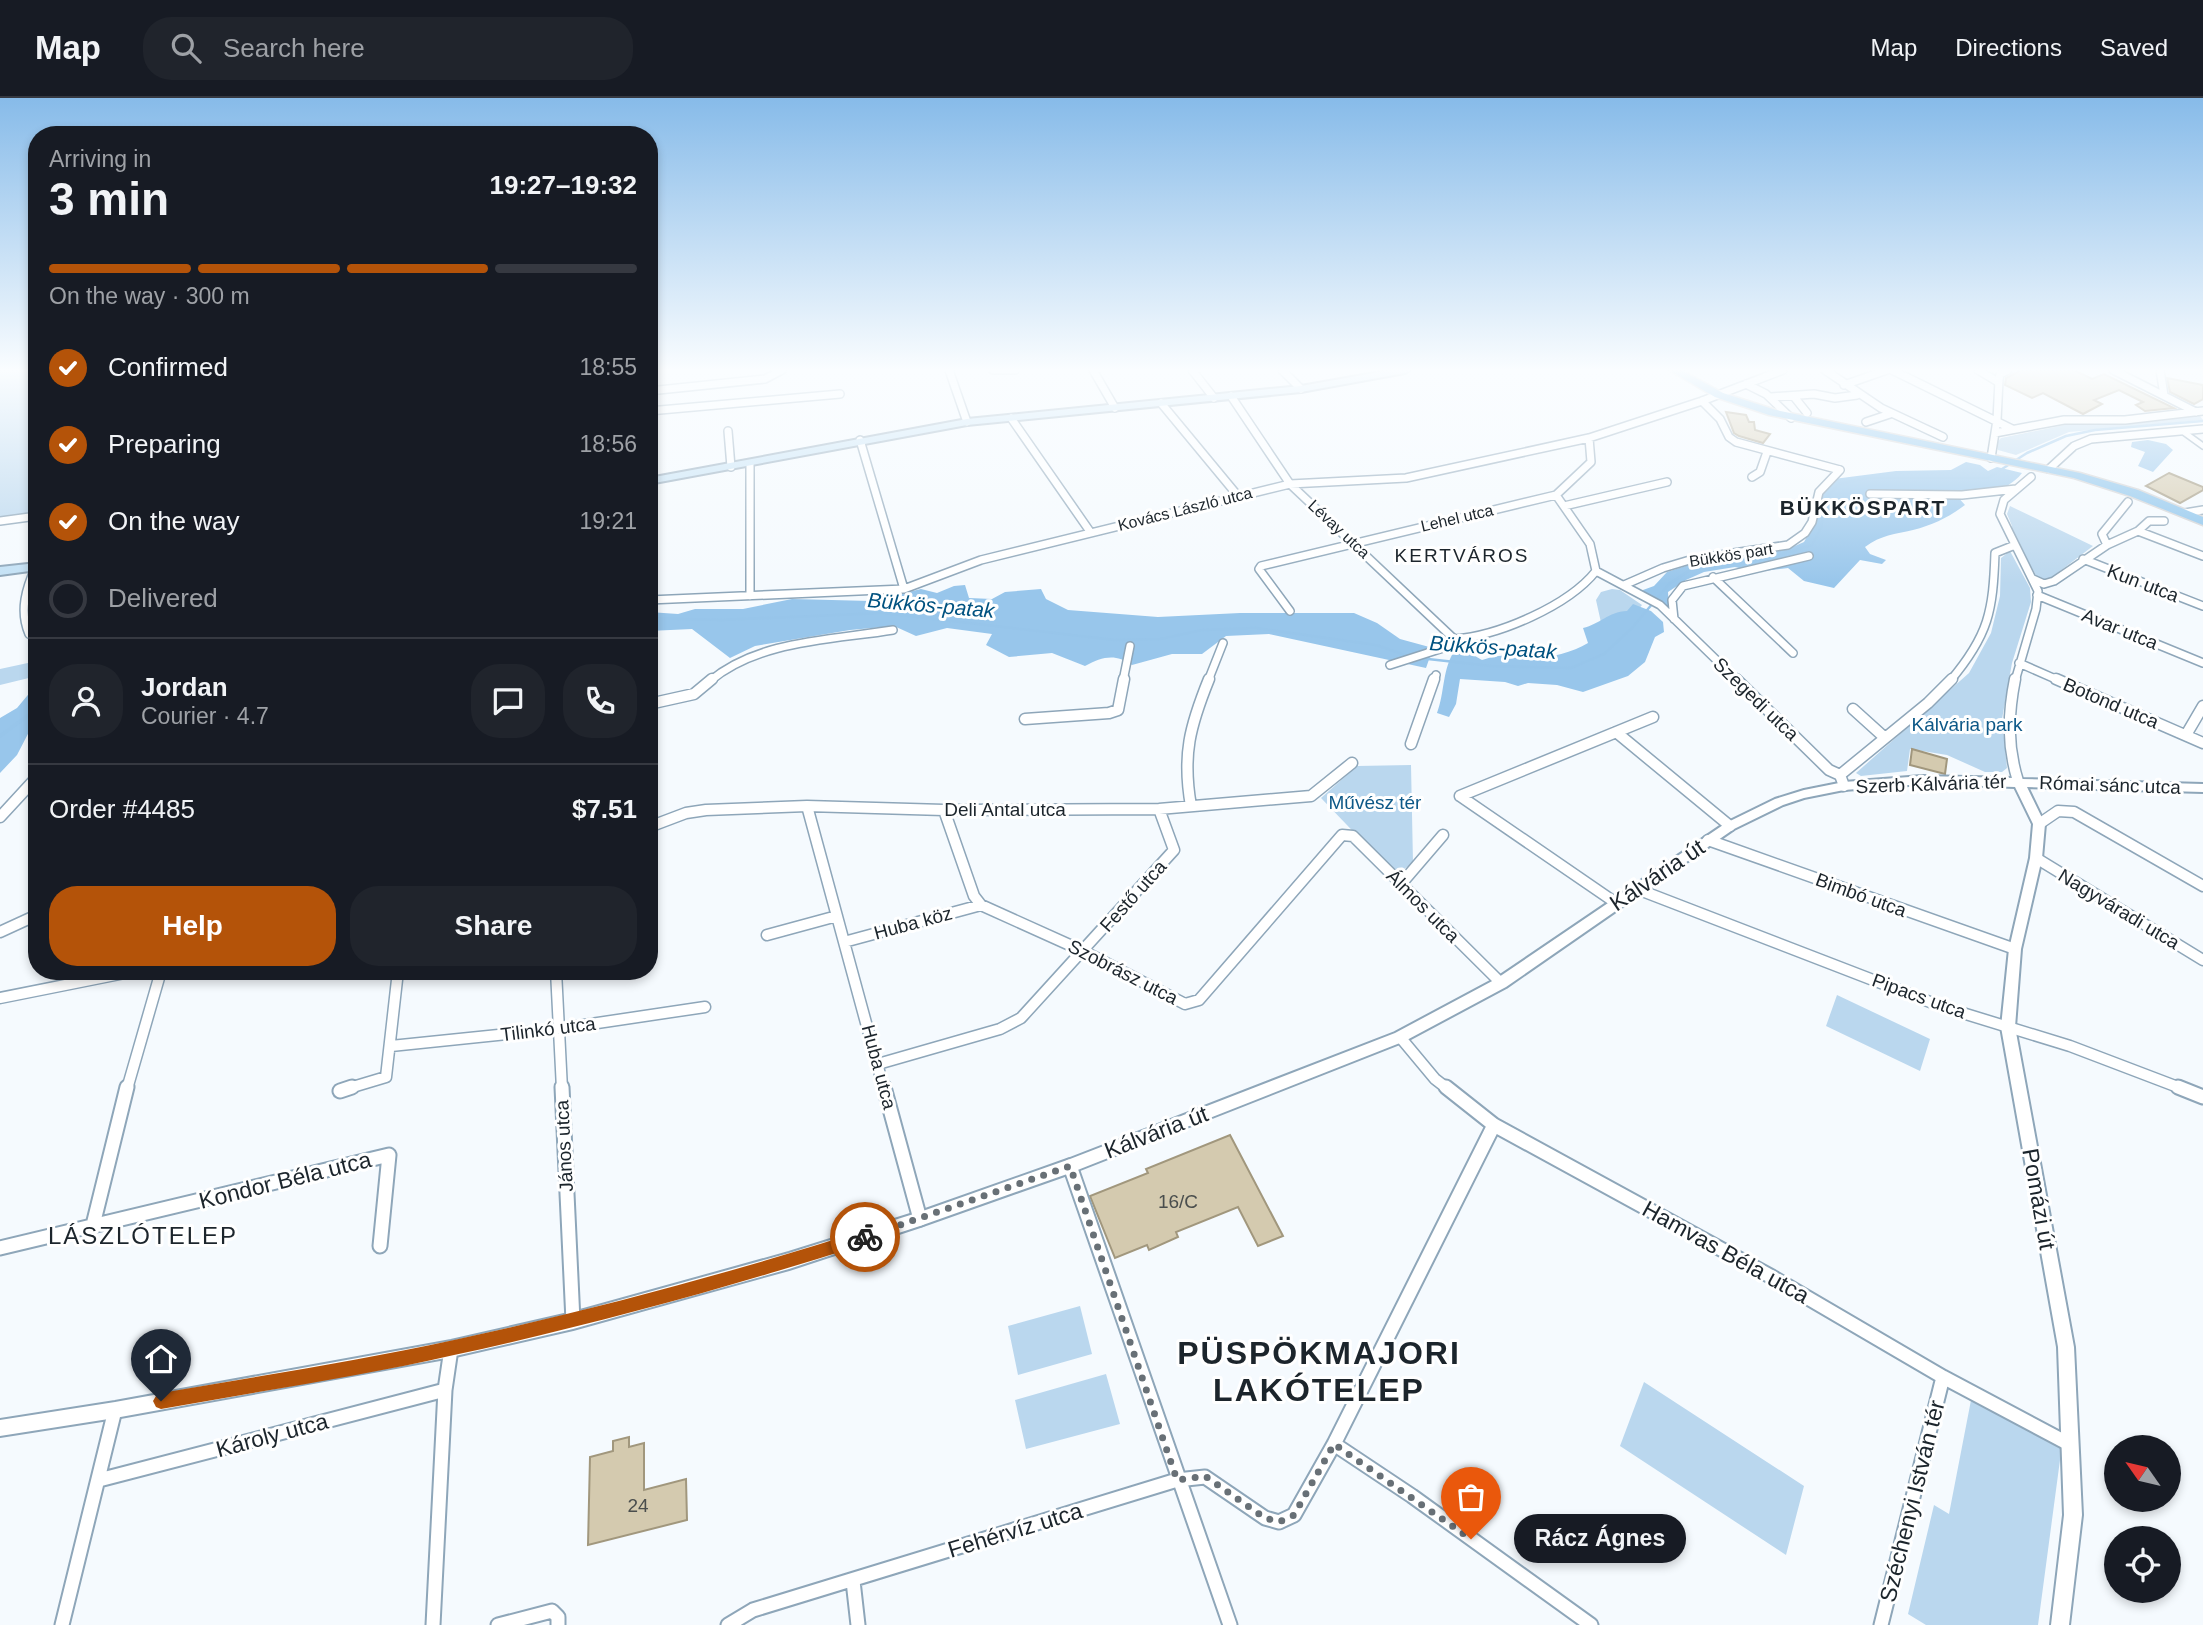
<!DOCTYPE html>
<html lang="en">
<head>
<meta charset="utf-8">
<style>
  body { margin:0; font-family:Helvetica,sans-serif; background:#20242c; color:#f1f3f6; height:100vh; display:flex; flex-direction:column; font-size:26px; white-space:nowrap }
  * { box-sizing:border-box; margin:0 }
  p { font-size:23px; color:#9ea1a6 }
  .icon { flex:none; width:38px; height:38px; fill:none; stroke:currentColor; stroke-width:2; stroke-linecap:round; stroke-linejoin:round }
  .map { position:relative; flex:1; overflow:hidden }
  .sheet { position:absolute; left:28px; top:28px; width:630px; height:854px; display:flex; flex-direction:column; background:#171b24; border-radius:28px; box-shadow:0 4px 10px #0003 }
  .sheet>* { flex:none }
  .needle { width:46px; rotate:304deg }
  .tools { position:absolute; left:2104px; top:1337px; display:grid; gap:14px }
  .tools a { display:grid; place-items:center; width:77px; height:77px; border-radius:50%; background:#171b24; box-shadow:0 4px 10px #0003; font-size:35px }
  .pin { position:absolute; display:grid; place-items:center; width:60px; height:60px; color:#fff; margin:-72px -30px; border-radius:50% 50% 50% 0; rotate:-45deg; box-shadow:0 0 7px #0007 }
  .pin .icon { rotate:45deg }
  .courier { position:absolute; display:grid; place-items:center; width:70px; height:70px; margin:-35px; border:5px solid #b45309; border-radius:50%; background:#fff; color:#222; box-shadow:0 2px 9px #0007 }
  .bubble { position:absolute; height:49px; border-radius:24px; background:#171b24; box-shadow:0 4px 10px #0003; font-size:23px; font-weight:600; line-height:49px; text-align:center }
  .head em { font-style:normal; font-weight:600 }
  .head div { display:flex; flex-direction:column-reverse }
  .head { display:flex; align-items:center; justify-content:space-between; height:119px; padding:0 21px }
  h1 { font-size:46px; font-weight:600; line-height:52px }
  .bar { display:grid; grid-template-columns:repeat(4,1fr); gap:10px 7px; align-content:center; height:84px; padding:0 21px }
  .bar i { height:9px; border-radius:5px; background:#363941 }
  .bar .current { background:#b45309 }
  .bar p { grid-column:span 4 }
  .line { display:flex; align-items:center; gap:18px; padding:0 21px; border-top:2px solid #363941 }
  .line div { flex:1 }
  .round { display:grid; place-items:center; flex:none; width:74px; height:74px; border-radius:28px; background:#20242c }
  ol { padding:0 21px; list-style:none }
  li { display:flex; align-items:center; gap:21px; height:77px }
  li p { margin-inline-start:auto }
  li .icon { padding:7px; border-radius:50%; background:#b45309; color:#fff; stroke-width:4 }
  li:last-child { color:#9ea1a6 }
  li i { width:38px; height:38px; border:4px solid #363941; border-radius:50% }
  .action { display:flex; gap:14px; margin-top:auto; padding:14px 21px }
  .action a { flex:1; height:80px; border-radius:28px; background:#b45309; color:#fff; font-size:28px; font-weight:600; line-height:80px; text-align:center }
  .action a+a { background:#20242c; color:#f1f3f6 }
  header { display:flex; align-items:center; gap:42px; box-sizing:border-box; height:98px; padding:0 35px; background:#171b24; border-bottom:2px solid #363941 }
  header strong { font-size:33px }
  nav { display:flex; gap:38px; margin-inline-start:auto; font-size:24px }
  .search { width:490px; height:63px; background:#20242c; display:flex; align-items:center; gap:18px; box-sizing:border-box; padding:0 24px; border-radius:28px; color:#9ea1a6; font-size:26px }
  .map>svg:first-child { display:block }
  .green { fill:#bad7ee }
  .forest { fill:#98c6eb }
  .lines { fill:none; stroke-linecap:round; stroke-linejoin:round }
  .stream-far1 { stroke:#97c5ea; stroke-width:2.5 }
  .stream { stroke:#97c5ea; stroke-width:3.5 }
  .building { fill:#d4caaf; stroke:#a1977d; stroke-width:2 }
  .pedestrian-casing { stroke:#8ea6b9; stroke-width:8 }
  .minor-far2-casing { stroke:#8ea6b9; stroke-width:10 }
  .minor-far1-casing { stroke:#8ea6b9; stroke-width:13 }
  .minor-casing { stroke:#8ea6b9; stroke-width:17 }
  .tertiary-casing { stroke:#8ea6b9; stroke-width:4 }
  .secondary-casing { stroke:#8ea6b9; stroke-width:4 }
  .primary-casing { stroke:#d2d3d5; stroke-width:3 }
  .pedestrian { stroke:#fff; stroke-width:5 }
  .minor-far2 { stroke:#fff; stroke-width:7 }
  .minor-far1 { stroke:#fff; stroke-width:10 }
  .minor { stroke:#fff; stroke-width:13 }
  .tertiary { fill:#fff; fill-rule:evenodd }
  .secondary { fill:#c3e1f5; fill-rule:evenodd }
  .primary { fill:#88c2eb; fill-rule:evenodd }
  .route { fill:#b45309 }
  .done { stroke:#687076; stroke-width:7; stroke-dasharray:0 12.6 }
  .labels { text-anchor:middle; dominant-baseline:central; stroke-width:6; stroke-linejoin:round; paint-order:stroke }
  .far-street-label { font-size:16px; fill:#1c252c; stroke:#fff }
  .far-quarter-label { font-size:19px; letter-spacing:2px; fill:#1c252c; stroke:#fff }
  .street-label { font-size:19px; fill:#1c252c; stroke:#fff }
  .park-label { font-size:19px; fill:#0d5887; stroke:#fff }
  .near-number-label { font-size:19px; fill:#4a4e4d }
  .far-district-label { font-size:21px; font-weight:bold; letter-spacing:2px; fill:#1c252c; stroke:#fff }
  .water-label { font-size:21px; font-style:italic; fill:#005280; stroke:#fff }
  .near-street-label { font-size:23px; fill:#1c252c; stroke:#fff }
  .near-neighbourhood-label { font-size:24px; letter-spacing:2px; fill:#1c252c; stroke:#fff }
  .near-district-label { font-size:32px; font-weight:bold; letter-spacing:2px; fill:#1c252c; stroke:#fff }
</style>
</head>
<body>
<header>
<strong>Map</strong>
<div class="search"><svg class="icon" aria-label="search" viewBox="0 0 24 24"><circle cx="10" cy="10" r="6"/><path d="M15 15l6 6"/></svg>Search here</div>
<nav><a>Map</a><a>Directions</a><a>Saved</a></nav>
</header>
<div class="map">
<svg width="2203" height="1527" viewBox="0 0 2203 1527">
  <rect width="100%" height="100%" fill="#f5fafe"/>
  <!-- green -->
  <path class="green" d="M0,272H37V415L0,419Z
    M2200,318L2203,322L2069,334L2016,357L1998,352L1996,345L2001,340L2079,324Z
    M2010,408L2093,448L2047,483L2038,481L2011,432L2012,428L2007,416Z
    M2010,453L2030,490L2031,504L2012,565L2002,621L2007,670L2002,674H1985L1947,657L1910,651L1907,673L1861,678L1856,675L1969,575L1991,535L2000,498L2001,460Z
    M1612,491L1620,492L1642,507L1634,517L1602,529L1596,502L1601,494Z
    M37,563V578L0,587V571Z
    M1411,667L1413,765L1395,777L1321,700L1357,668Z
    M1837,897L1930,941L1920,973L1826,928Z
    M1080,1208L1092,1256L1018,1277L1008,1228Z
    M1106,1276L1120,1326L1026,1351L1015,1302Z
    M1644,1284L1804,1388L1786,1457L1620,1348Z
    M1972,1297L2062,1347L2038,1527H1926L1908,1516L1934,1407L1949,1416Z"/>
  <!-- forest -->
  <path class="forest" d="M2148,342L2166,346L2173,352L2153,374L2138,368L2145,354L2131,349L2132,344Z
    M1966,364L1980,367L1988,373L1997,369L2022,375C2006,396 1980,394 1956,397L1965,407C1949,419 1933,427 1913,432C1895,436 1881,437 1865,449L1870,456L1886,462L1882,466L1860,462L1834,490L1804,483L1788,470L1755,474L1735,469L1704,474L1686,482L1668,494L1669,511L1644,496L1643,492L1654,488L1667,474L1698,464L1723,463L1730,459L1749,457L1768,458L1778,451H1788L1804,444L1815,424L1807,419L1812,402L1826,382L1896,373L1951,372Z
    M965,487L969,500L992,501L1005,494L1041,491L1046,501L1068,512L1158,519L1240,515H1354L1377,525L1400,541L1433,550L1426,570L1269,536L1226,538L1202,556H1172L1132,567C1115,555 1102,559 1085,568L1052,555L1009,559L986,547L992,536L947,530L916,538L894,528L850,532L755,548L730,560L692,531L649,533V514L678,516L695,511H743L792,501L871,503L883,506L896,497L921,491L937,495L954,488Z
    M1633,506L1651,513L1663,524L1664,534L1655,539L1645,564L1628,578L1583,594L1557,587L1528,585L1518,588L1505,584L1460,581L1456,606L1449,619L1437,615C1445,594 1442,571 1455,552L1461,550L1482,562C1509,553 1509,561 1533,561C1550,560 1573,554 1588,545L1583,530C1600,526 1608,514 1627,513Z
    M37,586V627L31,630L17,657L0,675V620L17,610Z"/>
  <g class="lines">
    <!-- stream-far1 -->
    <path class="stream-far1" d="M649,520L720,522L883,515L1115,542L1160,541L1203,532L1256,530L1376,547L1411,559
      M1419,560L1491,568L1571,570L1604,556L1632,530L1669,486L1690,472L1768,460L1812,447L1821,430L1826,400L1839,386L1866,380H1988L2027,355L2066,338L2095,332L2203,323"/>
    <!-- stream -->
    <path class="stream" d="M0,638L37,611"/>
  </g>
  <!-- building -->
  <path class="building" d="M2022,272H2074L2092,281L2104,276L2174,310L2145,313L2136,307L2143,304L2119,292L2094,302L2102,306L2083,316L2043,295L2032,300L2005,287L2006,280Z
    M2167,280L2203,287V301L2194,306L2170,294Z
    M1726,314L1746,317L1749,324H1754L1755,332L1770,336L1763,345L1739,338L1734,335Z
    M2169,375L2203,389V392L2180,405L2146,388Z
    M1912,651L1947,661L1945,676L1910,667Z
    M1230,1037L1283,1138L1258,1148L1238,1109L1176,1134L1178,1139L1149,1152L1147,1147L1115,1160L1090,1098L1148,1075L1146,1071Z
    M629,1339V1349L644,1345V1392L686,1381L687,1422L588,1447L590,1359L613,1353V1343Z"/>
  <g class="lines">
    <defs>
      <path id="pedestrian" d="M2185,335L2203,348"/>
      <path id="minor-far2" d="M949,272L967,324
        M993,272H1015
        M1093,272L1115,310
        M1192,272L1214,300
        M1282,272L1301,291
        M1825,272L1881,310L1943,339
        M1892,272L2012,331
        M1978,272L1998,284
        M2113,272L2196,314
        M2160,272L2164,297
        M1746,286L1766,296L1791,320
        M1844,287L1887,272
        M649,293L765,281L782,272
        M1231,298L1290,386L1454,541
        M1771,299L1814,296L1835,300L1857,297
        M1795,300L1807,315
        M1702,303L1720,321L1729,339L1736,344L1840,372
        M1161,305L1238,398
        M649,313L840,296
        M1011,320L1091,435
        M1866,324L1890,316
        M728,333L731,369
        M1995,335L2064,322H2125L2203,313
        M860,342L904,491
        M1991,360L1997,322L1999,282L2000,276L2008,272
        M750,366V498
        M2049,371L2074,348L2091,341L2203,331
        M1752,379L1760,374L1767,354
        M1870,396L1962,397L2016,391
        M1564,408L1667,384
        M2185,415L2203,412
        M0,423L37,418
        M2138,433L2149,423H2164
        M2107,447L2102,436L2128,404
        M2083,461L2203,508
        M1596,473L1660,507L1738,583
        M1713,479L1793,555
        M2033,481L2044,486L2054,483L2107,447L2138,433L2203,458
        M1624,487L1663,470L1693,461L1788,447L1805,435L1812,424L1819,394L1840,372
        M2037,497L2203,565
        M649,502L904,491L981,462L1290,386L1406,380L1589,340L1702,303L1783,272
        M1290,513L1259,471L1261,468L1556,397L1591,364L1589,340
        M1674,521L1672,502L1683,488L1809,458
        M29,536C19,513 26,490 36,468
        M1454,541C1498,538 1568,508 1596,473L1590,446L1556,397
        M2019,565L2060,583
        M1390,567L1443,550L1454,541
        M710,583C759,542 832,542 893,532
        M1123,583L1130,548
        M1208,583L1223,545
        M1434,583L1436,577
        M1950,583C1989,537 1993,513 1995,455L2015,447
        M2015,583L2036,511L2038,493L2000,416L2004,402L2031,379"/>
      <path id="minor-far1" d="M1736,581L1829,672L1840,677
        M2015,581C2008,616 2007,648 2018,683
        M2056,581L2203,645
        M649,606L694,596L712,581
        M1853,611L1884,639
        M1025,621L1109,615L1118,612L1124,581
        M1616,634L1730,728
        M2186,637L2203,608
        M1411,646L1434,581
        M1844,688L1840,677L1928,605L1952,581
        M1460,698L1653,619
        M1460,698L1616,805
        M807,708L884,991
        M1191,708C1182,657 1190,628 1209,581
        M944,712L974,798L981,807L1083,853L1185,906L1199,902L1342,737L1353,738L1501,885
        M0,719L37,679
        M2039,726L2058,713L2074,714L2203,788
        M649,729L686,715L706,712L807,708L944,712L1159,711L1311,698L1352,665
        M1708,742L2015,851
        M2036,760L2203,862
        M1401,786L1443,737
        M1637,791L1943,909L2070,948L2183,991
        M0,834L37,817
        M767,837L837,818
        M844,844L981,807
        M556,873L562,991
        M0,900L135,873
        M1400,939L1435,981L1448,991
        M391,948L557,931L705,909
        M878,966L1000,931L1021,920L1174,752L1159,711
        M127,991L161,873
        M346,991L386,979L398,873"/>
      <path id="minor" d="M562,989L573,1223
        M884,989L920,1121
        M1446,989L1494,1027L1772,1179L1943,1279L2069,1346
        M2178,989L2203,999
        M340,993L352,989
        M1070,1068L1230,1527
        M93,1127L127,989
        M0,1150L389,1057L380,1148
        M1334,1346L1412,1398L1591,1527
        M99,1382L445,1292
        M853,1483L858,1527
        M62,1527L115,1312
        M433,1527L445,1292L451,1251
        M498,1527L552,1513L558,1519V1527
        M728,1527L753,1512L1177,1382L1205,1379L1265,1420L1279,1424L1294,1417L1334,1346L1494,1027
        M1881,1527L1943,1279"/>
      <path id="tertiary" d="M1922,678L2014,680L2018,679L2022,681L2203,686V694L2027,689L2045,726L2042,760L2021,851L2015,929L2074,1249L2082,1417L2069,1527H2051L2064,1417L2058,1249L2001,929L2009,851L2030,760L2033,726L2015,689L1922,686L1844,692L1804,700L1783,707L1734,731L1506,889L1405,943L1070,1075L920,1128L789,1171L573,1231L451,1259L115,1320L0,1338V1322L115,1304L451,1243L573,1215L789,1155L920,1114L1070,1061L1395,935L1496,881L1726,725L1775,701L1804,692L1844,684Z"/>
      <path id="secondary" d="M1391,272H1410L1405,275L1301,294L967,327L649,386V380L967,321L1301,288Z
        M37,465V472L0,477V469Z"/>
      <path id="primary" d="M1669,272H1681L1723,295L1776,312L2080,375L2138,392L2203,419V427L2130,398L2074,380L1769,317L1715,299Z"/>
    </defs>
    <!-- pedestrian casing -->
    <use href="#pedestrian" class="pedestrian-casing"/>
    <!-- minor-far2 casing -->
    <use href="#minor-far2" class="minor-far2-casing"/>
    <!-- minor-far1 casing -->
    <use href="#minor-far1" class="minor-far1-casing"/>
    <!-- minor casing -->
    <use href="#minor" class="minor-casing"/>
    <!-- tertiary casing -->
    <use href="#tertiary" class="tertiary-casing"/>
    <!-- secondary casing -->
    <use href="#secondary" class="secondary-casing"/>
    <!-- primary casing -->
    <use href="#primary" class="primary-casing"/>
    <!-- pedestrian -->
    <use href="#pedestrian" class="pedestrian"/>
    <!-- minor-far2 -->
    <use href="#minor-far2" class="minor-far2"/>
    <!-- minor-far1 -->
    <use href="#minor-far1" class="minor-far1"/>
    <!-- minor -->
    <use href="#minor" class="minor"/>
    <!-- tertiary -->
    <use href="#tertiary" class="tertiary"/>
    <!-- secondary -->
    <use href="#secondary" class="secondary"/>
    <!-- primary -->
    <use href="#primary" class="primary"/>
  </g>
  <!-- sky -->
  <linearGradient id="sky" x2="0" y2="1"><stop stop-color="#87bbe9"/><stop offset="0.56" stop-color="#fafdff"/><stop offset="1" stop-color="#fafdff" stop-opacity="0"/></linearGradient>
  <rect width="2203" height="486" fill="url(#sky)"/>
  <!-- route -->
  <path class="route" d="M865,1132L872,1139L865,1146C730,1189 593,1227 454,1257C358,1279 259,1293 161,1311L156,1309L153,1303L156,1298L161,1295C259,1278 358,1263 454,1242C593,1212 730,1175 865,1132Z"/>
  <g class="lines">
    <!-- done -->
    <path class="done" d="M865,1139L1070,1068L1177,1382L1205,1378L1265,1420L1279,1424L1294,1417L1334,1346L1471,1441"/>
  </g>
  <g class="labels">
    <!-- far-street labels -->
    <g class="far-street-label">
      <text transform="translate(1185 411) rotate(-14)">Kovács László utca</text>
      <text transform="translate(1457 420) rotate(-13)">Lehel utca</text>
      <text transform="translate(1339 431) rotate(43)">Lévay utca</text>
      <text transform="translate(1731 457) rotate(-9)">Bükkös part</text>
    </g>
    <!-- far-quarter labels -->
    <g class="far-quarter-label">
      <text x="1462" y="457">KERTVÁROS</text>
    </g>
    <!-- street labels -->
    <g class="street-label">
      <text transform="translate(2143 485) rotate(21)">Kun utca</text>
      <text transform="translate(2120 531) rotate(22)">Avar utca</text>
      <text transform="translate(1756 601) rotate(44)">Szegedi utca</text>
      <text transform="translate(2111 605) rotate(23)">Botond utca</text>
      <text transform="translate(1931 686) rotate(-2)">Szerb Kálvária tér</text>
      <text transform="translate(2110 687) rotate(2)">Római sánc utca</text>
      <text x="1005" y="711">Deli Antal utca</text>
      <text transform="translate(1861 797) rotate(20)">Bimbó utca</text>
      <text transform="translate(1133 798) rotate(-48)">Festő utca</text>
      <text transform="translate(1423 808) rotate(45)">Álmos utca</text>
      <text transform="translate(2119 811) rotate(31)">Nagyváradi utca</text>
      <text transform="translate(913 825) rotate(-15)">Huba köz</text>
      <text transform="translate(1123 874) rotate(27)">Szobrász utca</text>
      <text transform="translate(1919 898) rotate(20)">Pipacs utca</text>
      <text transform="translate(548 931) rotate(-7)">Tilinkó utca</text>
      <text transform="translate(879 969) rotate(75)">Huba utca</text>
      <text transform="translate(564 1048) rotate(-93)">János utca</text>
    </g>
    <!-- park labels -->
    <g class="park-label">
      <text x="1967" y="626">Kálvária park</text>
      <text x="1375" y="704">Művész tér</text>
    </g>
    <!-- near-number labels -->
    <g class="near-number-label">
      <text x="1178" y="1103">16/C</text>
      <text x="638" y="1407">24</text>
    </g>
    <!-- far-district labels -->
    <g class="far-district-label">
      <text x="1863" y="409">BÜKKÖSPART</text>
    </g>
    <!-- water labels -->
    <g class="water-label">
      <text transform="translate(931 507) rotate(5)">Bükkös-patak</text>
      <text transform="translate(1493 549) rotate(4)">Bükkös-patak</text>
    </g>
    <!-- near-street labels -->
    <g class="near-street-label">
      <text transform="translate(1657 777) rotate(-34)">Kálvária út</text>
      <text transform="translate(1156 1034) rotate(-21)">Kálvária út</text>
      <text transform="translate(285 1082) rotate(-14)">Kondor Béla utca</text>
      <text transform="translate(2039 1101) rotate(80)">Pomázi út</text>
      <text transform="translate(1726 1154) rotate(29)">Hamvas Béla utca</text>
      <text transform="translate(272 1337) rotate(-15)">Károly utca</text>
      <text transform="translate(1912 1403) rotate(-76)">Széchenyi István tér</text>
      <text transform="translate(1015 1432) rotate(-17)">Fehérvíz utca</text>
    </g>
    <!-- near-neighbourhood labels -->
    <g class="near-neighbourhood-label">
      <text x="143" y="1137">LÁSZLÓTELEP</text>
    </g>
    <!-- near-district labels -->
    <g class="near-district-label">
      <text x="1319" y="1255">PÜSPÖKMAJORI<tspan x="1319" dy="37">LAKÓTELEP</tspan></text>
    </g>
  </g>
</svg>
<div class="tools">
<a><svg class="needle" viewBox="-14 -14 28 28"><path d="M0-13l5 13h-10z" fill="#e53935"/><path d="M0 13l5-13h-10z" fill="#9ea1a6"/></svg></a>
<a><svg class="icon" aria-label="locate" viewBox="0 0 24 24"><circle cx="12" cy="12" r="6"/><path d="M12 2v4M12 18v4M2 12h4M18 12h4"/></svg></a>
</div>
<div class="pin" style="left:1471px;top:1441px;background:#ea580c"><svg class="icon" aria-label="bag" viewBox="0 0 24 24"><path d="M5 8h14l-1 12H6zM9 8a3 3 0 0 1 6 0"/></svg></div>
<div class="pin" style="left:161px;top:1303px;background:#1f2937"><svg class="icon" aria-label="home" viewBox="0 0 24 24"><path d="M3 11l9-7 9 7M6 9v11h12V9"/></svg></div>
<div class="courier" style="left:865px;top:1139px"><svg class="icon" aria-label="bike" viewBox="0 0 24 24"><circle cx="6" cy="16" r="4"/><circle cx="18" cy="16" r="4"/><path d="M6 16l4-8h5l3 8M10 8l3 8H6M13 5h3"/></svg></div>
<div class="bubble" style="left:1514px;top:1416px;width:172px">Rácz Ágnes</div>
<section class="sheet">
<div class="head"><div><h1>3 min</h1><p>Arriving in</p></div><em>19:27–19:32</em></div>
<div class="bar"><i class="current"></i><i class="current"></i><i class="current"></i><i></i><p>On the way · 300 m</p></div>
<ol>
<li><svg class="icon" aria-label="check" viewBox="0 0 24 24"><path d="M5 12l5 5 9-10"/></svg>Confirmed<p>18:55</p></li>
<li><svg class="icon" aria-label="check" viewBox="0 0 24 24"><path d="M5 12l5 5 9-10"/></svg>Preparing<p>18:56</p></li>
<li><svg class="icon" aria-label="check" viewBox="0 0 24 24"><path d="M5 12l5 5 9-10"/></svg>On the way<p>19:21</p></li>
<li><i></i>Delivered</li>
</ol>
<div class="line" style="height:126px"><a class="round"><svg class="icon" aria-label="person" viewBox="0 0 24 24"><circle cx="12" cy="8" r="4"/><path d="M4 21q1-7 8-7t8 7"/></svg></a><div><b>Jordan</b><p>Courier · 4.7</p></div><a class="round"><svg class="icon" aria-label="chat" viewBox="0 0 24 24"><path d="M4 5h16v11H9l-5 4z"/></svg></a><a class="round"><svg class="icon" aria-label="phone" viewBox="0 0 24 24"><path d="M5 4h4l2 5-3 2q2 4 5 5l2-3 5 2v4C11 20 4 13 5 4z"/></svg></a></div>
<div class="line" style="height:91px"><div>Order #4485</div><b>$7.51</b></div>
<div class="action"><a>Help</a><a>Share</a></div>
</section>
</div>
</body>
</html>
